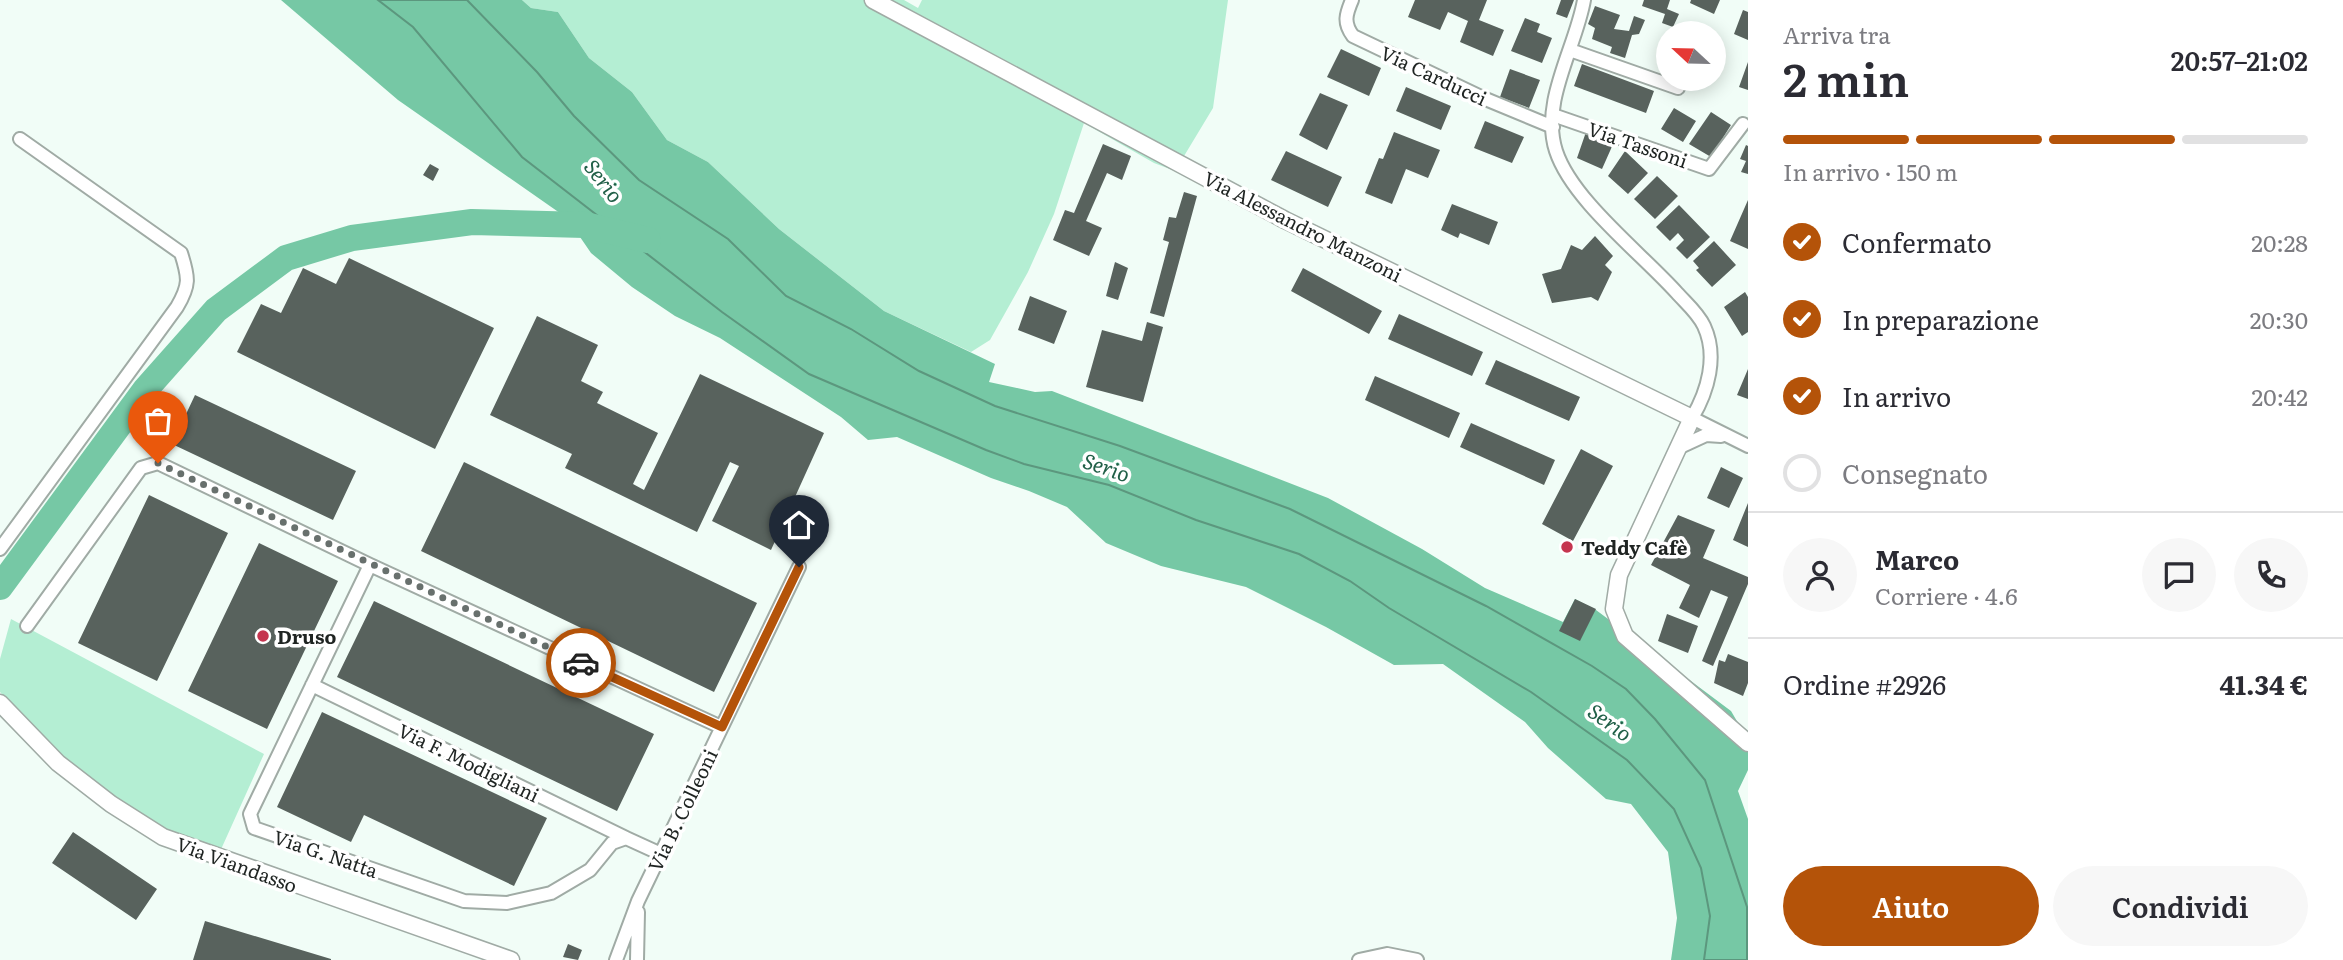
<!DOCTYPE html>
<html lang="it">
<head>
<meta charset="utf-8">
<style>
  body { margin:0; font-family:Literata,serif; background:#f7f7f7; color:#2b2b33; height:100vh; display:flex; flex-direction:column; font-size:26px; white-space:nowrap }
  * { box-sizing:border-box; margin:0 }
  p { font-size:23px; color:#7c7c81 }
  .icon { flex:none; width:38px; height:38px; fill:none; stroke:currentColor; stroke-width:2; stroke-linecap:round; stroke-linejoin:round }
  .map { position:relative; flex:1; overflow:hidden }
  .side { display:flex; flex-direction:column; background:#fff; width:595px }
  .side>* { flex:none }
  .needle { width:46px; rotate:292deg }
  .buttons { position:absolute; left:1656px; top:21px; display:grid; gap:14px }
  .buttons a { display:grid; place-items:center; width:70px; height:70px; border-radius:50%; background:#fff; box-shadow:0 4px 18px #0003; font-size:35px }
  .pin { position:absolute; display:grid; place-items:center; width:60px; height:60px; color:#fff; margin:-72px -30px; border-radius:50% 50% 50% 0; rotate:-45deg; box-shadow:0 0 7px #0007 }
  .pin .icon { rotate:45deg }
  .courier { position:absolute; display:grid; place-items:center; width:70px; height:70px; margin:-35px; border:5px solid #b45309; border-radius:50%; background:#fff; color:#222; box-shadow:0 2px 9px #0007 }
  .overview em { font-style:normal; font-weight:600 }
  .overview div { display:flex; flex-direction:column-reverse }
  .overview { display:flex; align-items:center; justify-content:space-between; height:119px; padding:0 35px }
  h1 { font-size:46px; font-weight:600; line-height:52px }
  .bar { display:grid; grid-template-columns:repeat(4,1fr); gap:10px 7px; align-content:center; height:84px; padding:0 35px }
  .bar i { height:9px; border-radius:5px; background:#e1e1e2 }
  .bar .current { background:#b45309 }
  .bar p { grid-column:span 4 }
  .line { display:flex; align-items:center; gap:18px; padding:0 35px; border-top:2px solid #e1e1e2 }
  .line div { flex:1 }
  .round { display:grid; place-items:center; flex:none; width:74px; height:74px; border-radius:37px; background:#f7f7f7 }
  ol { padding:0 35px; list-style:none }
  li { display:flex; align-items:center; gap:21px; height:77px }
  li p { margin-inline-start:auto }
  li .icon { padding:7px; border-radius:50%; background:#b45309; color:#fff; stroke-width:4 }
  li:last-child { color:#7c7c81 }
  li i { width:38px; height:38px; border:4px solid #e1e1e2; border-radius:50% }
  .action { display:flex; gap:14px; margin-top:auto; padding:14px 35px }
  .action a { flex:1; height:80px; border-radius:42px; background:#b45309; color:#fff; font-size:28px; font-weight:600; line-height:80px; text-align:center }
  .action a+a { background:#f7f7f7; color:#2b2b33 }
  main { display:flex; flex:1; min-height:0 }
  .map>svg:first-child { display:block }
  .green { fill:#b4eed3 }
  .forest { fill:#76c8a5 }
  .water { fill:#76c8a5; stroke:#5c977e; stroke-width:2 }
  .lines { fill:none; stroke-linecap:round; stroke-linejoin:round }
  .river { stroke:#76c8a5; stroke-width:26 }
  .building { fill:#58625d }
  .minor-casing { stroke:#a0aba5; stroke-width:16 }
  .tertiary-casing { stroke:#a0aba5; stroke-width:19 }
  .minor { stroke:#fff; stroke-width:12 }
  .tertiary { stroke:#fff; stroke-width:16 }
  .done { stroke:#68706d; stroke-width:7; stroke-dasharray:0 12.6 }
  .route { stroke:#b45309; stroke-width:9 }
  .poi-dot { fill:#c5354f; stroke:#fff; stroke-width:2.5 }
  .labels { text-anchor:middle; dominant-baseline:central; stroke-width:7; stroke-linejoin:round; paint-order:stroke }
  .street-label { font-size:19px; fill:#1f2422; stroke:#fff }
  .poi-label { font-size:19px; font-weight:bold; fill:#1f2422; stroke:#fff; text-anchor:start }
  .water-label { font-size:21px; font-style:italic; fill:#216048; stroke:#fff }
</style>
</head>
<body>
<main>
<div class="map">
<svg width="1748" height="960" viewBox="0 0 1748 960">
  <rect width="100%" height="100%" fill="#f1fdf7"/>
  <!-- green -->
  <path class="green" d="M522,0H904L918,8L922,0H1228L1213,108L1175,171L1154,163L1084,123L1054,214L1028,272L990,340L971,352L884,311L779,229L708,162L667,140L632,92L589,58L558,12L531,8Z
    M11,619L264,754L218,856L184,842L72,770L0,692V659Z"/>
  <!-- forest -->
  <path class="forest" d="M281,0H378L413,27L522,157L722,312L809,374L986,450L1024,464L1109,485L1196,520L1299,554L1351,581L1389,608L1531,692L1627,760L1674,809L1701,868L1710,916L1704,960H1671L1677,918L1668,852L1631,804L1606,799L1548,748L1525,722L1443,664L1394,665L1326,627L1246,587L1161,566L1106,543L1067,507L1029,491L991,478L897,437L868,440L841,417L720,338L675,316L632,287L591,253L567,218L398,100Z
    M467,0H522L531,8L558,12L589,58L632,92L667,140L708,162L779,229L884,311L995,364L989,382L1035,392L1052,391L1328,498L1422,549L1485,588L1563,622L1575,599L1596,610L1731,711L1748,740V770L1738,791L1748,819V960L1747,907L1705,780L1655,719L1626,689L1592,666L1486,606L1291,509L1120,446L995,406L919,371L851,329L786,296L728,239L639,180L574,116L537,72Z"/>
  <!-- water -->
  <path class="water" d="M378,0H467L537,72L574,116L639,180L728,239L786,296L851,329L919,371L995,406L1120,446L1290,509L1486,606L1592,666L1626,689L1655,719L1705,780L1747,907V960H1704L1710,916L1701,868L1674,809L1627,760L1531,692L1389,608L1350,581L1299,554L1196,520L1109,485L1024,464L986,450L809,374L722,312L522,157L413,27Z"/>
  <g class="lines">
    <!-- river -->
    <path class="river" d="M0,587L145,390L216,310L286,258L352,238L472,222L585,225L648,240"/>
  </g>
  <!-- building -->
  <path class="building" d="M1415,0H1487L1479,20L1504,30L1493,56L1460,42L1468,21L1448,12L1440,30L1408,17Z
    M1561,0H1574L1567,18L1556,14Z
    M1644,0H1670L1667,9L1679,14L1673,27L1662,23L1665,14L1642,6Z
    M1691,0H1720L1714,14L1690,3Z
    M1595,6L1620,15L1614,29L1629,31L1634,16L1645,20L1639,34L1632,35L1625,58L1610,53L1612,47L1592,39L1595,28L1588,24Z
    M1743,10L1748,12V40L1734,34Z
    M1525,18L1540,24L1537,32L1552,38L1542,63L1511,51Z
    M1341,49L1381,68L1369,96L1327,77Z
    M1748,62V90L1739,87Z
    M1582,64L1654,91L1646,113L1574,86Z
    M1510,69L1540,80L1529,108L1500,97Z
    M1406,87L1451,106L1441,130L1396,111Z
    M1320,93L1348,105L1327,150L1299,135Z
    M1674,108L1696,121L1683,142L1661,129Z
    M1711,112L1731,125L1711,157L1689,144Z
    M1485,121L1524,137L1512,163L1474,148Z
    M1394,132L1440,150L1428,178L1406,169L1392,204L1365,193L1379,158L1383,159Z
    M1586,132L1614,142L1602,169L1577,158Z
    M1103,144L1131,156L1122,180L1107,173L1086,221L1102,228L1089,256L1053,240L1065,210L1074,213Z
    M1746,145L1748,146V174L1741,172L1746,161L1740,159Z
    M1286,151L1342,177L1328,207L1271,180Z
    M1625,151L1648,173L1628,194L1608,176Z
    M430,164L439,169L433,181L423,175Z
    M1657,176L1678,196L1655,219L1634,199Z
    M1184,192L1197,196L1164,317L1150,313L1169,242L1163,240L1169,217L1176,218Z
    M1748,200V249L1730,241Z
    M1452,204L1498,222L1489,245L1460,233L1458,238L1441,230Z
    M1679,205L1710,237L1687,259L1676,248L1684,240L1678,233L1670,241L1656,227Z
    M1595,236L1613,256L1605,265L1612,272L1598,301L1591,297L1552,303L1542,274L1561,269L1571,245L1582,250Z
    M1714,241L1736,265L1712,287L1696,270L1699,268L1693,261Z
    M349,258L494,328L435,449L237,352L261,304L281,313L303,268L336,284Z
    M1115,262L1128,268L1118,300L1106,296Z
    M1303,268L1382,311L1369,334L1291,291Z
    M1745,292L1748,297V332L1742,336L1724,307Z
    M1030,296L1067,311L1054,344L1018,330Z
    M1399,314L1483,352L1472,376L1388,339Z
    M537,316L598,345L581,381L603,392L597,403L658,433L633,484L644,490L700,374L824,433L771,550L712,521L739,466L730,462L697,532L565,468L572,454L490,415Z
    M1147,322L1163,327L1143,402L1086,387L1102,330L1142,341Z
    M1496,360L1580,397L1569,421L1485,384Z
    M1748,369V399L1737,395Z
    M1375,376L1460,413L1449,438L1365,400Z
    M195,395L356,471L333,520L172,444Z
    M1471,423L1555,460L1544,485L1460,447Z
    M1581,449L1613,466L1573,541L1542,524Z
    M464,462L757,603L714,692L421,551Z
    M1721,467L1743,478L1729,508L1707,498Z
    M149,495L228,533L157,681L78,643Z
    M1748,503V547L1733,540Z
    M1678,515L1715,530L1703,558L1748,577V584L1713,666L1702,661L1728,597L1711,590L1699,618L1679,608L1690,585L1651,565Z
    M259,543L338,581L267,729L188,691Z
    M1575,599L1596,609L1580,641L1559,631Z
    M374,601L654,734L617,811L337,677Z
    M1667,614L1698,626L1688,653L1658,641Z
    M1728,654L1748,662V683L1743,696L1714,683L1719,660L1725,662Z
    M322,712L547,818L514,886L364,815L351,842L277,807Z
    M73,832L157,889L136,920L52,863Z
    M205,921L331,959V960H193Z
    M568,944L582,950L578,960L563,957Z"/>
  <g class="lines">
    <defs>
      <path id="minor" d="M1352,0C1346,14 1343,23 1353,36L1483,98L1553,127
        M1584,0C1576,47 1540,102 1556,151C1572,200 1641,253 1677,293C1686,303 1698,313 1704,326C1718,356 1708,391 1692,418L1748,446
        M1570,50L1678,88
        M1553,115L1709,169L1743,124
        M1680,447L1706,435L1721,436
        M0,549L177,307C190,285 189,278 181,253L20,139
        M370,565L250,814L254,828L464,901L507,903L551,893L590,870L612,843L626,838L661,854
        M27,626L141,468L158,463L370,565L721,727
        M312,685L626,838
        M616,960L638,901L799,567
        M637,960L638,912
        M1359,960L1387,954L1417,960"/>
      <path id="tertiary" d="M873,0L1285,220L1692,418L1619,575L1614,609L1625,636L1748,743
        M0,703L58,763L111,804L163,837L511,960"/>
    </defs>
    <!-- minor casing -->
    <use href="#minor" class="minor-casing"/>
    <!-- tertiary casing -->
    <use href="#tertiary" class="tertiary-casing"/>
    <!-- minor -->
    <use href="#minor" class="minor"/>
    <!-- tertiary -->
    <use href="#tertiary" class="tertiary"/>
  </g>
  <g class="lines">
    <!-- done -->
    <path class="done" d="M158,463L581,663"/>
    <!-- route -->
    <path class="route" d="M581,663L722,727L799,567"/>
  </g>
  <!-- markers -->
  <g class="poi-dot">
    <circle cx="1567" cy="547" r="7"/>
    <circle cx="263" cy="636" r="7"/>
  </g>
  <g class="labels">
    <!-- street labels -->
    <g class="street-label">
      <text transform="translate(1434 75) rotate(25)">Via Carducci</text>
      <text transform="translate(1638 144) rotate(19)">Via Tassoni</text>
      <text transform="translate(1303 226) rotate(27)">Via Alessandro Manzoni</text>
      <text transform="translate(469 762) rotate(26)">Via F. Modigliani</text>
      <text transform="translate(682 810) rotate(-64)">Via B. Colleoni</text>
      <text transform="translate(326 853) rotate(19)">Via G. Natta</text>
      <text transform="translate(237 864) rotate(20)">Via Viandasso</text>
    </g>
    <!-- poi labels -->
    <g class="poi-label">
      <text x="1581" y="547">Teddy Cafè</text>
      <text x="277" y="636">Druso</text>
    </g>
    <!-- water labels -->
    <g class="water-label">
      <text transform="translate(605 180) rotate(52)">Serio</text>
      <text transform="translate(1107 466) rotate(19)">Serio</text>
      <text transform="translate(1611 721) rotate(36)">Serio</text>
    </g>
  </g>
</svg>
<div class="buttons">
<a><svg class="needle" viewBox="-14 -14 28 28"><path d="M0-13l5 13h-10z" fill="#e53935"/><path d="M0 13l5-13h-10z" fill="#7c7c81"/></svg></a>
</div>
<div class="pin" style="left:158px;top:463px;background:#ea580c"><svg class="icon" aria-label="bag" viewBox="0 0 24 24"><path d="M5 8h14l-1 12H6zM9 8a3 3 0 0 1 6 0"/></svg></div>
<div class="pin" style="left:799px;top:567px;background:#1f2937"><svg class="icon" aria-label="home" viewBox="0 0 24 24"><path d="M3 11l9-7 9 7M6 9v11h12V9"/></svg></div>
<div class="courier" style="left:581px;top:663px"><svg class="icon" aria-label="car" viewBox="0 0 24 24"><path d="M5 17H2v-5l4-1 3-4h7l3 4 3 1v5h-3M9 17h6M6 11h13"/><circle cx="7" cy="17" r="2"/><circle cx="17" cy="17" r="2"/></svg></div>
</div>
<section class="side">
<div class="overview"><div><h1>2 min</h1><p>Arriva tra</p></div><em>20:57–21:02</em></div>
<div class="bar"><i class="current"></i><i class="current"></i><i class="current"></i><i></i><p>In arrivo · 150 m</p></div>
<ol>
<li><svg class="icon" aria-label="check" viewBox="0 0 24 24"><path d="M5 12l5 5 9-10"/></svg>Confermato<p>20:28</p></li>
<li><svg class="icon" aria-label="check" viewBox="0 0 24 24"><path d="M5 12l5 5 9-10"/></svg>In preparazione<p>20:30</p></li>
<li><svg class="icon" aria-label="check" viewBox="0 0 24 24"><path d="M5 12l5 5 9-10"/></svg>In arrivo<p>20:42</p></li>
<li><i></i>Consegnato</li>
</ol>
<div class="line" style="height:126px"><a class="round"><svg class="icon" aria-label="person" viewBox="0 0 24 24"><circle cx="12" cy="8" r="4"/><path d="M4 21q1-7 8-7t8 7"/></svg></a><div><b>Marco</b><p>Corriere · 4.6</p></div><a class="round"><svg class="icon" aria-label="chat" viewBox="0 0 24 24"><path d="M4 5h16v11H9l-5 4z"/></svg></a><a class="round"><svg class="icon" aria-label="phone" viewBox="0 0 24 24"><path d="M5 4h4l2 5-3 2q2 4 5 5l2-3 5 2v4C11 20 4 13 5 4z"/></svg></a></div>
<div class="line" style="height:91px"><div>Ordine #2926</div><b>41.34 €</b></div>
<div class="action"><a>Aiuto</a><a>Condividi</a></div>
</section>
</main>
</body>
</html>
